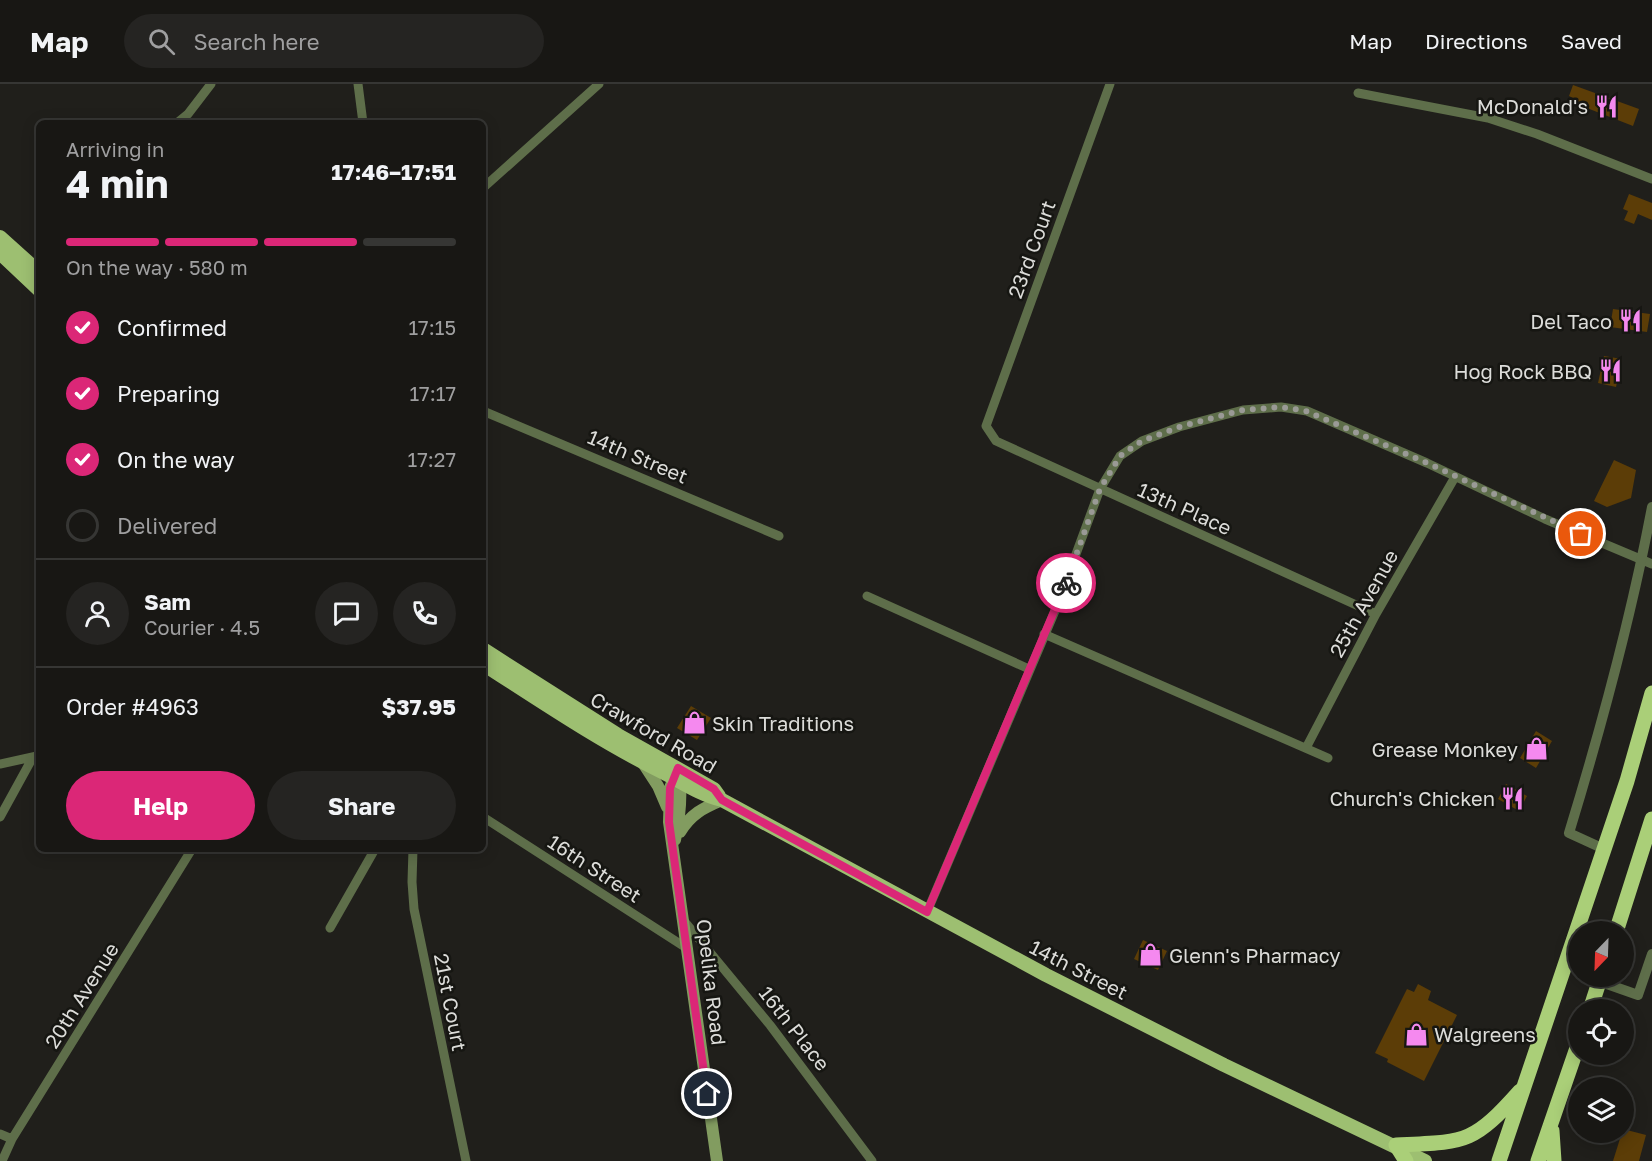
<!DOCTYPE html>
<html lang="en">
<head>
<meta charset="utf-8">
<style>
  body { margin:0; font-family:"Golos Text",sans-serif; background:#252422; color:#f1f3f6; height:100vh; display:flex; flex-direction:column; font-size:22px; white-space:nowrap }
  * { box-sizing:border-box; margin:0 }
  p { font-size:20px; color:#9f9fa0 }
  .icon { flex:none; width:33px; height:33px; fill:none; stroke:currentColor; stroke-width:2; stroke-linecap:round; stroke-linejoin:round }
  .map { position:relative; flex:1; overflow:hidden }
  .sheet { position:absolute; left:36px; top:36px; width:450px; height:732px; display:flex; flex-direction:column; background:#181714; border-radius:9px; box-shadow:0 3px 15px #0003,0 0 0 2px #363634 }
  .sheet>* { flex:none }
  .needle { width:39px; rotate:203deg }
  .fabs { position:absolute; left:1568px; top:837px; display:grid; gap:12px }
  .fabs a { display:grid; place-items:center; width:66px; height:66px; border-radius:50%; background:#181714; box-shadow:0 3px 15px #0003,0 0 0 2px #363634; font-size:30px }
  .pin { position:absolute; display:grid; place-items:center; width:51px; height:51px; color:#fff; margin:-26px; border:3px solid #fff; border-radius:50%; box-shadow:0 2px 6px #0007 }
  .courier { position:absolute; display:grid; place-items:center; width:60px; height:60px; margin:-30px; border:4px solid #db2777; border-radius:50%; background:#fff; color:#222; box-shadow:0 2px 8px #0007 }
  .headline em { font-style:normal; font-weight:700 }
  .headline div { display:flex; flex-direction:column-reverse }
  .headline { display:flex; align-items:center; justify-content:space-between; height:102px; padding:0 30px }
  h1 { font-size:39px; font-weight:700; line-height:45px }
  .bar { display:grid; grid-template-columns:repeat(4,1fr); gap:9px 6px; align-content:center; height:72px; padding:0 30px }
  .bar i { height:8px; border-radius:4px; background:#363634 }
  .bar .selected { background:#db2777 }
  .bar p { grid-column:span 4 }
  .line { display:flex; align-items:center; gap:15px; padding:0 30px; border-top:2px solid #363634 }
  .line div { flex:1 }
  .round { display:grid; place-items:center; flex:none; width:63px; height:63px; border-radius:32px; background:#252422 }
  ol { padding:0 30px; list-style:none }
  li { display:flex; align-items:center; gap:18px; height:66px }
  li p { margin-inline-start:auto }
  li .icon { padding:6px; border-radius:50%; background:#db2777; color:#fff; stroke-width:4 }
  li:last-child { color:#9f9fa0 }
  li i { width:33px; height:33px; border:3px solid #363634; border-radius:50% }
  .button { display:flex; gap:12px; margin-top:auto; padding:12px 30px }
  .button a { flex:1; height:69px; border-radius:36px; background:#db2777; color:#fff; font-size:24px; font-weight:700; line-height:69px; text-align:center }
  .button a+a { background:#252422; color:#f1f3f6 }
  header { display:flex; align-items:center; gap:36px; box-sizing:border-box; height:84px; padding:0 30px; background:#181714; border-bottom:2px solid #363634 }
  header strong { font-size:28px }
  nav { display:flex; gap:33px; margin-inline-start:auto; font-size:21px }
  .search { width:420px; height:54px; background:#252422; display:flex; align-items:center; gap:15px; box-sizing:border-box; padding:0 21px; border-radius:33px; color:#9f9fa0; font-size:22px }
  .map>svg:first-child { display:block }
  .building { fill:#5c3d07 }
  .lines { fill:none; stroke-linecap:round; stroke-linejoin:round }
  .minor { stroke:#5e6e4a; stroke-width:9 }
  .tertiary { stroke:#5e6e4a; stroke-width:10 }
  .secondary { stroke:#829c60; stroke-width:12 }
  .primary { stroke:#9dbf71; stroke-width:14 }
  .trunk { stroke:#aacf78; stroke-width:15 }
  .done { stroke:#9a9a96; stroke-width:6; stroke-dasharray:0 10.8 }
  .route { stroke:#db2777; stroke-width:8 }
  .labels { text-anchor:middle; dominant-baseline:central; stroke-width:5; stroke-linejoin:round; paint-order:stroke }
  .poi-label { font-size:20px; fill:#dcdcd9; stroke:#161612; text-anchor:end }
  .street-label { font-size:20px; fill:#dcdcd9; stroke:#161612 }
</style>
</head>
<body>
<header>
<strong>Map</strong>
<div class="search"><svg class="icon" aria-label="search" viewBox="0 0 24 24"><circle cx="10" cy="10" r="6"/><path d="M15 15l6 6"/></svg>Search here</div>
<nav><a>Map</a><a>Directions</a><a>Saved</a></nav>
</header>
<div class="map">
<svg width="1652" height="1077" viewBox="0 0 1652 1077">
  <rect width="100%" height="100%" fill="#201f1b"/>
  <!-- building -->
  <path class="building" d="M1573,1L1639,25L1633,42L1574,19L1575,15L1569,12Z
    M1629,110L1652,119V136L1638,130L1634,140L1624,136L1628,127L1623,125Z
    M1613,225L1650,230L1647,248L1610,243Z
    M1604,272L1622,275L1616,303L1598,299Z
    M1614,376L1636,386L1631,414L1607,423L1594,417Z
    M691,622L711,634L697,656L677,644Z
    M1536,647L1552,657L1536,684L1520,674Z
    M1506,700L1527,712L1519,727L1498,715Z
    M1143,856L1167,867L1158,886L1134,875Z
    M1418,900L1431,907L1428,916L1457,931L1424,997L1387,978L1388,975L1375,969L1407,905L1414,908Z
    M1623,1045L1646,1051L1639,1077H1613Z"/>
  <g class="lines">
    <!-- minor -->
    <path class="minor" d="M358,0L363,39
      M1110,0L986,342L996,357L1376,530
      M1358,9L1488,34L1537,50L1652,95
      M177,39L188,30L211,0
      M483,104L599,0
      M483,327L779,452
      M867,512L1029,585
      M1044,550L1328,674
      M1306,664L1376,530L1455,393
      M0,680L37,672
      M0,733L33,673
      M483,733L688,865
      M413,765L412,798L414,825L466,1077
      M927,828L1055,527L1100,405L1120,372L1142,357L1179,343L1243,326L1281,323L1307,327L1427,379L1545,435L1652,480
      M685,838L770,941L872,1077
      M330,844L375,765
      M0,1050L12,1055
      M2,1077L12,1055L192,765"/>
    <!-- tertiary -->
    <path class="tertiary" d="M1604,765L1569,749C1602,641 1631,534 1652,423
      M1584,892L1638,911L1652,870"/>
    <!-- secondary -->
    <path class="secondary" d="M643,679L658,702L667,723
      M676,688L670,704L669,738L717,1077
      M680,748C691,730 703,724 722,716
      M675,756C680,733 682,712 679,690"/>
    <!-- primary -->
    <path class="primary" d="M0,153L39,188
      M0,169L39,206
      M483,565L618,651L714,705L719,712
      M483,580C542,618 601,658 664,689C683,699 701,711 722,716L1046,891L1224,981L1425,1077"/>
    <!-- trunk -->
    <path class="trunk" d="M1616,848L1652,735
      M1590,926L1601,892
      M1552,1047L1554,1077
      M1396,1061C1465,1058 1472,1061 1520,1007
      M1396,1061L1406,1077
      M1499,1077L1627,697L1652,609
      M1538,1077L1578,961"/>
  </g>
  <g class="lines">
    <!-- done -->
    <path class="done" d="M1066,499L1100,405L1120,372L1142,357L1179,343L1243,326L1281,323L1306,327L1427,379L1581,450"/>
    <!-- route -->
    <path class="route" d="M707,1010L669,738L670,704L678,684L714,705L722,716L927,828L1066,499"/>
  </g>
  <!-- icons -->
  <defs>
    <symbol id="restaurant-bare" viewBox="-9 -9 18 18"><path d="M-5-6h1v4h1v-4h1v4h1v-4h1v5L-1.5 .5V6h-2V.5L-5-1ZM5-6V6H3V1.5H1.5Q1.5-4 5-6Z" fill="#f589ef" stroke="#161612" stroke-width="2.5" paint-order="stroke"/></symbol>
    <symbol id="shop-bare" viewBox="-9 -9 18 18"><path d="M-5-2.5h2.3a2.7 3.5 0 0 1 5.4 0H5L5.5 6h-11ZM-1.5-2.5h3a1.5 2.3 0 0 0-3 0Z" fill="#f589ef" stroke="#161612" stroke-width="2.5" paint-order="stroke"/></symbol>
  </defs>
  <g fill-rule="evenodd">
    <use href="#restaurant-bare" x="1590" y="6" width="33" height="33"/>
    <use href="#restaurant-bare" x="1614" y="220" width="33" height="33"/>
    <use href="#restaurant-bare" x="1594" y="270" width="33" height="33"/>
    <use href="#shop-bare" x="678" y="622" width="33" height="33"/>
    <use href="#shop-bare" x="1520" y="648" width="33" height="33"/>
    <use href="#restaurant-bare" x="1496" y="698" width="33" height="33"/>
    <use href="#shop-bare" x="1134" y="854" width="33" height="33"/>
    <use href="#shop-bare" x="1400" y="934" width="33" height="33"/>
  </g>
  <g class="labels">
    <!-- poi labels -->
    <g class="poi-label">
      <text x="1588" y="22">McDonald's</text>
      <text x="1612" y="237">Del Taco</text>
      <text x="1592" y="287">Hog Rock BBQ</text>
      <text x="712" y="639" text-anchor="start">Skin Traditions</text>
      <text x="1518" y="665">Grease Monkey</text>
      <text x="1495" y="714">Church's Chicken</text>
      <text x="1169" y="871" text-anchor="start">Glenn's Pharmacy</text>
      <text x="1434" y="950" text-anchor="start">Walgreens</text>
    </g>
    <!-- street labels -->
    <g class="street-label">
      <text transform="translate(1031 165) rotate(-70)">23rd Court</text>
      <text transform="translate(638 372) rotate(23)">14th Street</text>
      <text transform="translate(1185 424) rotate(24)">13th Place</text>
      <text transform="translate(1363 519) rotate(-61)">25th Avenue</text>
      <text transform="translate(654 648) rotate(30)">Crawford Road</text>
      <text transform="translate(595 784) rotate(33)">16th Street</text>
      <text transform="translate(1079 885) rotate(27)">14th Street</text>
      <text transform="translate(712 898) rotate(83)">Opelika Road</text>
      <text transform="translate(81 911) rotate(-58)">20th Avenue</text>
      <text transform="translate(451 918) rotate(79)">21st Court</text>
      <text transform="translate(795 944) rotate(52)">16th Place</text>
    </g>
  </g>
</svg>
<div class="fabs">
<a><svg class="needle" viewBox="-14 -14 28 28"><path d="M0-13l5 13h-10z" fill="#e53935"/><path d="M0 13l5-13h-10z" fill="#9f9fa0"/></svg></a>
<a><svg class="icon" aria-label="locate" viewBox="0 0 24 24"><circle cx="12" cy="12" r="6"/><path d="M12 2v4M12 18v4M2 12h4M18 12h4"/></svg></a>
<a><svg class="icon" aria-label="layers" viewBox="0 0 24 24"><path d="M12 4l9 5-9 5-9-5zM3 14l9 5 9-5"/></svg></a>
</div>
<div class="pin" style="left:1581px;top:450px;background:#ea580c"><svg class="icon" aria-label="bag" viewBox="0 0 24 24"><path d="M5 8h14l-1 12H6zM9 8a3 3 0 0 1 6 0"/></svg></div>
<div class="pin" style="left:707px;top:1010px;background:#1f2937"><svg class="icon" aria-label="home" viewBox="0 0 24 24"><path d="M3 11l9-7 9 7M6 9v11h12V9"/></svg></div>
<div class="courier" style="left:1066px;top:499px"><svg class="icon" aria-label="bike" viewBox="0 0 24 24"><circle cx="6" cy="16" r="4"/><circle cx="18" cy="16" r="4"/><path d="M6 16l4-8h5l3 8M10 8l3 8H6M13 5h3"/></svg></div>
<section class="sheet">
<div class="headline"><div><h1>4 min</h1><p>Arriving in</p></div><em>17:46–17:51</em></div>
<div class="bar"><i class="selected"></i><i class="selected"></i><i class="selected"></i><i></i><p>On the way · 580 m</p></div>
<ol>
<li><svg class="icon" aria-label="check" viewBox="0 0 24 24"><path d="M5 12l5 5 9-10"/></svg>Confirmed<p>17:15</p></li>
<li><svg class="icon" aria-label="check" viewBox="0 0 24 24"><path d="M5 12l5 5 9-10"/></svg>Preparing<p>17:17</p></li>
<li><svg class="icon" aria-label="check" viewBox="0 0 24 24"><path d="M5 12l5 5 9-10"/></svg>On the way<p>17:27</p></li>
<li><i></i>Delivered</li>
</ol>
<div class="line" style="height:108px"><a class="round"><svg class="icon" aria-label="person" viewBox="0 0 24 24"><circle cx="12" cy="8" r="4"/><path d="M4 21q1-7 8-7t8 7"/></svg></a><div><b>Sam</b><p>Courier · 4.5</p></div><a class="round"><svg class="icon" aria-label="chat" viewBox="0 0 24 24"><path d="M4 5h16v11H9l-5 4z"/></svg></a><a class="round"><svg class="icon" aria-label="phone" viewBox="0 0 24 24"><path d="M5 4h4l2 5-3 2q2 4 5 5l2-3 5 2v4C11 20 4 13 5 4z"/></svg></a></div>
<div class="line" style="height:78px"><div>Order #4963</div><b>$37.95</b></div>
<div class="button"><a>Help</a><a>Share</a></div>
</section>
</div>
</body>
</html>
